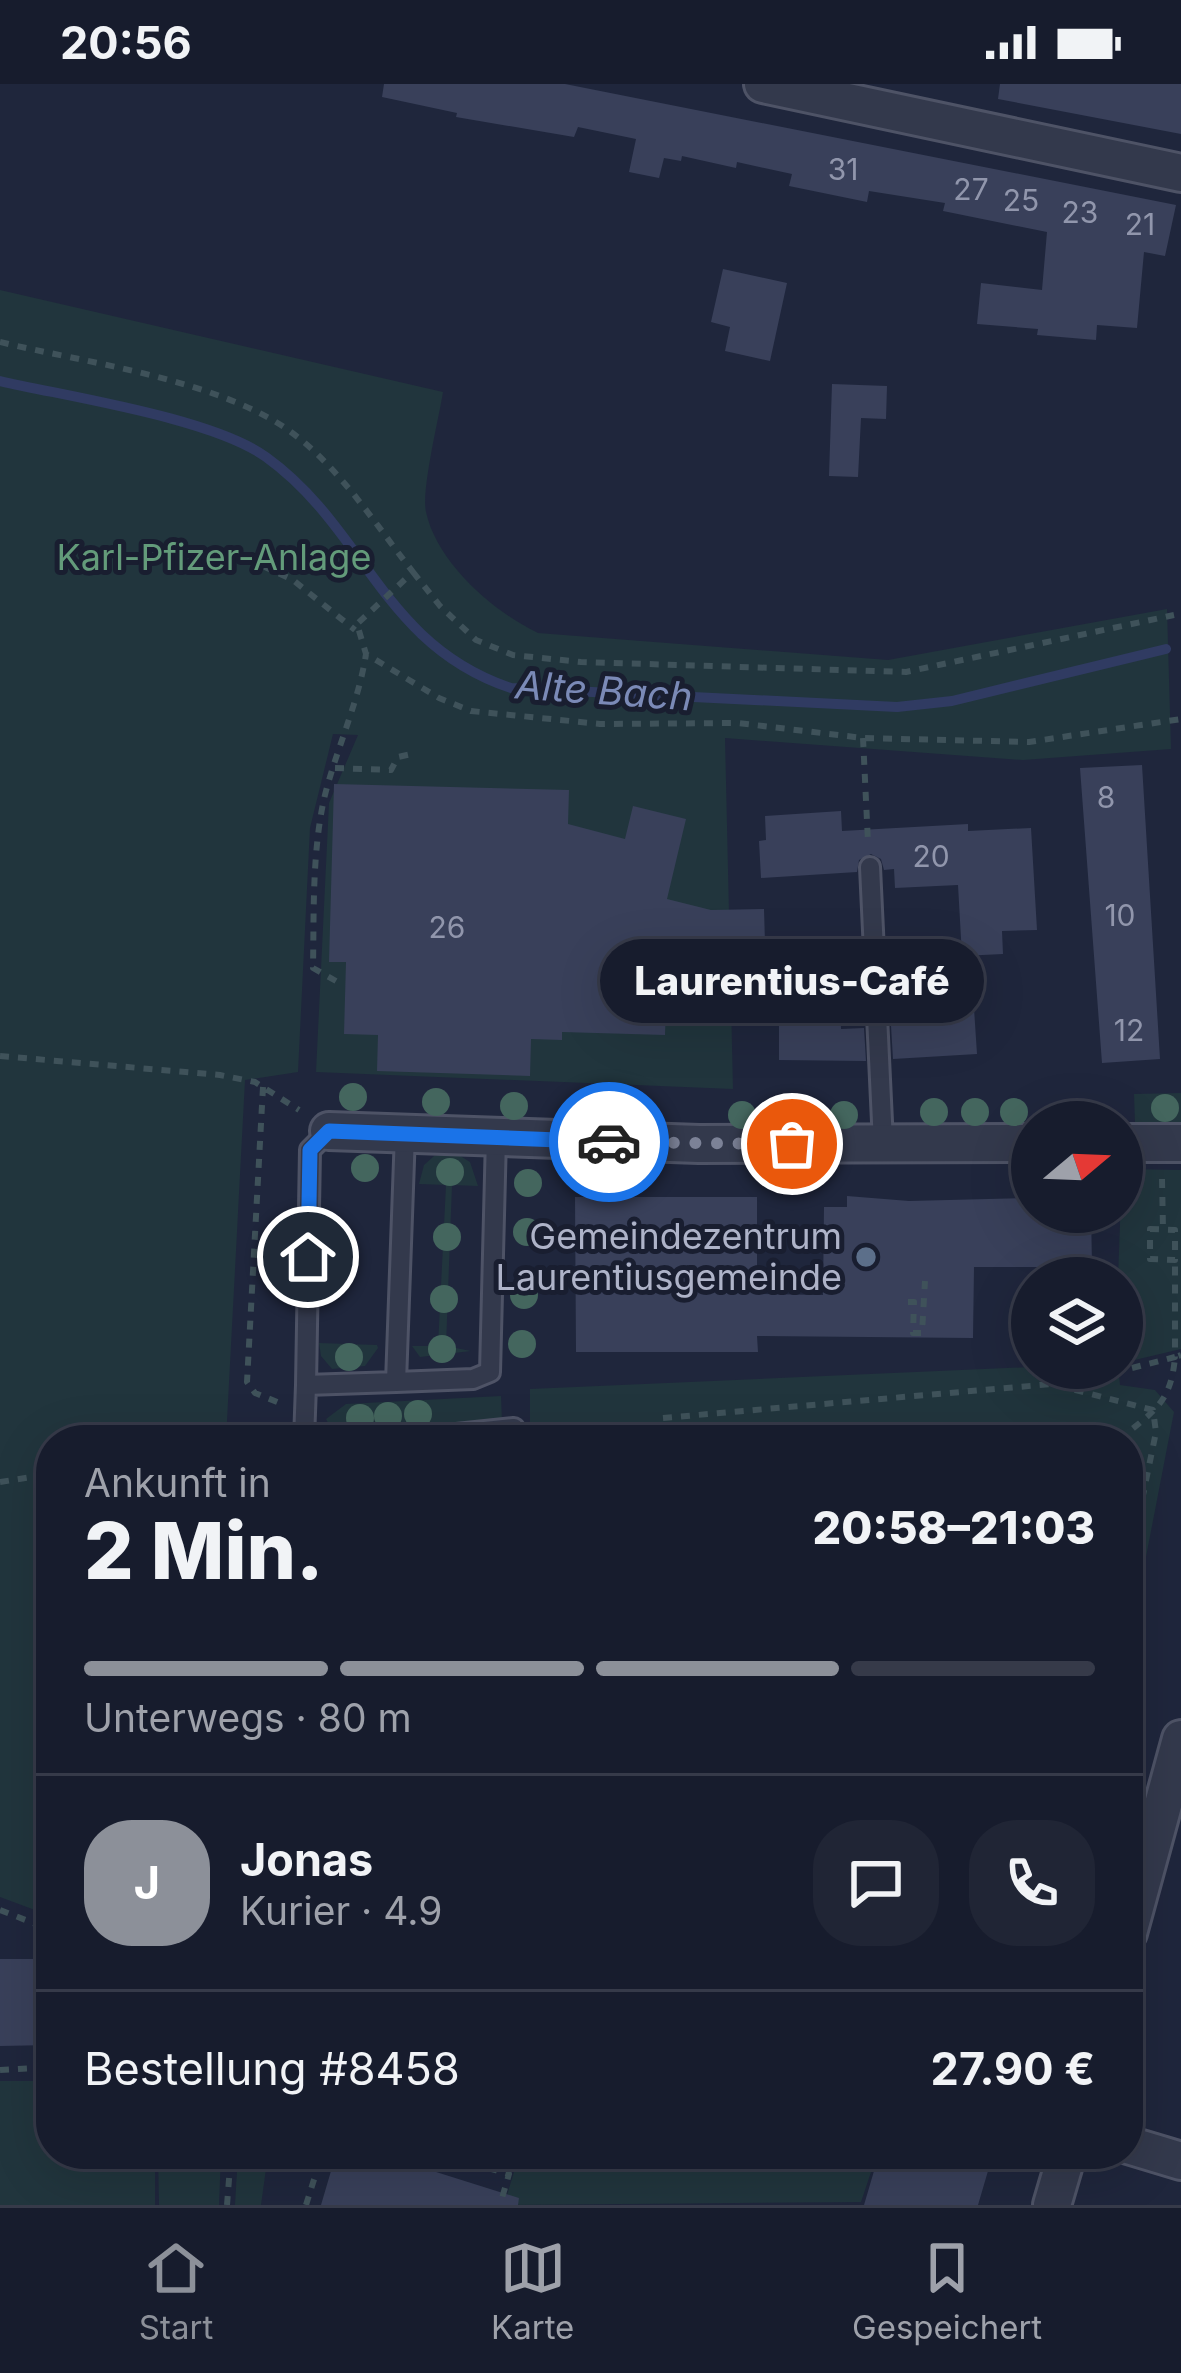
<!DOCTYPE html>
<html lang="de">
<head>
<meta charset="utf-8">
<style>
  body { margin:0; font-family:Inter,sans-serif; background:#202535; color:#f1f3f6; height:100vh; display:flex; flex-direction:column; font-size:45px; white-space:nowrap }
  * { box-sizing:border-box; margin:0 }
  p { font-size:39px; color:#9ea1aa }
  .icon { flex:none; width:66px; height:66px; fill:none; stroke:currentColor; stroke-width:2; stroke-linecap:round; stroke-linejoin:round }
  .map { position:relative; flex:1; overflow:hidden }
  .sheet { position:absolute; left:36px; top:1341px; width:1107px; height:744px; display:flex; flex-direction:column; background:#171c2d; border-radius:48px; box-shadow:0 12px 48px #0002,0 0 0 3px #363a49 }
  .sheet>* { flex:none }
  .needle { width:78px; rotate:71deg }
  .controls { position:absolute; left:1011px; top:1017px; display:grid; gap:24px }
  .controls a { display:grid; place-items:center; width:132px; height:132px; border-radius:50%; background:#171c2d; box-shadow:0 12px 48px #0002,0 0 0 3px #363a49; font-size:60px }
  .pin { position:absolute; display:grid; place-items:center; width:102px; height:102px; color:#fff; margin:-51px; border:6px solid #fff; border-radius:50%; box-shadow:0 3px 12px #0007 }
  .courier { position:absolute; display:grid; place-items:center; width:120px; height:120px; margin:-60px; border:9px solid #1a73e8; border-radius:50%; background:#fff; color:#222; box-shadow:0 3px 15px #0007 }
  .bubble { position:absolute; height:84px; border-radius:42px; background:#171c2d; box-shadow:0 12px 48px #0002,0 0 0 3px #363a49; font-size:39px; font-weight:800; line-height:84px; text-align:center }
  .head em { font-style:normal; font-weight:800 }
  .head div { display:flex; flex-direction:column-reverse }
  .head { display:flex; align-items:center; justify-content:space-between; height:204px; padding:0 48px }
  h1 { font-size:78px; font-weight:800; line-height:90px }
  .bar { display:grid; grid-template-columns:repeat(4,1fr); gap:18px 12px; align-content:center; height:144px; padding:0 48px }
  .bar i { height:15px; border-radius:9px; background:#363a49 }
  .bar .active { background:#8c9099 }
  .bar p { grid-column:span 4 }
  .line { display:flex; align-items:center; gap:30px; padding:0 48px; border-top:3px solid #363a49 }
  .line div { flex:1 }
  .round { display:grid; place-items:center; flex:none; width:126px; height:126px; border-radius:48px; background:#202535 }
  .status { display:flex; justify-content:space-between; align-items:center; height:84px; padding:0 60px; background:#171c2d; direction:ltr }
  .status svg { height:33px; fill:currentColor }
  .tabs { display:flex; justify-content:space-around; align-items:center; height:168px; border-top:3px solid #363a49; background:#171c2d; font-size:33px; color:#9ea1aa }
  .tabs a { display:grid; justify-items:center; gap:6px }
  .tabs .active { color:#8c9099 }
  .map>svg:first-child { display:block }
  .green { fill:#21353d }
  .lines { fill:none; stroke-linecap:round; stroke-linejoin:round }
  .stream { stroke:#303b62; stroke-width:10 }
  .building { fill:#39405a }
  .service-casing { stroke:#4e5366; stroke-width:24 }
  .minor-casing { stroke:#4e5366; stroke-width:42 }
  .path { stroke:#3f525a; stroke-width:6; stroke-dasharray:9 9; stroke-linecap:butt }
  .service { stroke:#33394c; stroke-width:18 }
  .minor { stroke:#33394c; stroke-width:36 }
  .tree { fill:#44665e }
  .done { stroke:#7c8297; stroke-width:12; stroke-dasharray:0 21.6 }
  .route { stroke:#1a73e8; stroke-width:15 }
  .service-dot { fill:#5c6f8a; stroke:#191e30; stroke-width:4.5 }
  .labels { text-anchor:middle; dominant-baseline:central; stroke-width:10; stroke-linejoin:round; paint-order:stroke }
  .number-label { font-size:30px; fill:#9196ac }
  .park-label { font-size:36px; fill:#639b7a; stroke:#191e30 }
  .poi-label { font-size:36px; fill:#aeb3c8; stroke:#191e30; text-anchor:end }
  .water-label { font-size:39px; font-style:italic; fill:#7b8ab7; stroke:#191e30 }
</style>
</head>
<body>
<div class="status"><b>20:56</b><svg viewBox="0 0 49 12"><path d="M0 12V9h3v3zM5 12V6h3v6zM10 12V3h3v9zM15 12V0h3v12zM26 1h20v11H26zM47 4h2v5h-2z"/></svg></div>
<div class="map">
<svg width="1181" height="2121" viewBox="0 0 1181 2121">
  <rect width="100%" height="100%" fill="#1f263c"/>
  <!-- green -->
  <path class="green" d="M0,206L443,308C439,334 421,406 426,428C437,479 494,528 538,549L888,576L1167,525L1171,665L1023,676L725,654L733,1005L316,988L329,719L358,651L333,650L310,744L298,988L245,996L226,1356H51V1832L0,1813Z
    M1181,1009V1038L1135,1039L1134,1010Z
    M454,1068L470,1078L478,1102L452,1101L446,1262L471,1267L420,1273L412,1262H438L446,1101L419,1100L424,1081L434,1072Z
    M1122,1085L1181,1086V1265L1122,1279V1194H1118Z
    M319,1259L377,1261L378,1264L365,1282L332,1285L321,1272Z
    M1032,1283L1118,1284L1120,1301L1155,1306L1174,1328L1128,1566V1356H480L530,1349V1305Z
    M501,1312L502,1338L334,1351L326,1335L346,1320Z
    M0,1997H51V2070H155V2121H0Z
    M158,2070H221L219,2121H159Z
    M238,2070H268L261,2121H235Z
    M481,2070H877L861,2118L504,2121L514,2088L479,2077Z"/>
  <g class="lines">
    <!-- stream -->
    <path class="stream" d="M0,297C69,313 212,334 266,373C366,445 382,561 511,604L897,623L952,617L1166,565"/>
  </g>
  <!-- building -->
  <path class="building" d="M384,0H565L1176,121L1165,172L1144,168L1137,244L1097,241L1096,256L1037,251L1038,245L977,240L981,199L1042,206L1047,148L943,127L945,119L869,107L867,118L789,102L792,90L737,78L736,84L682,72L681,77L664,74L659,94L629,88L636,55L578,43L574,53L456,33L457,29L382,13Z
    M1000,0H1181V50L998,15Z
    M723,185L787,199L770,277L725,267L730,243L711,238Z
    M832,300L887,302L886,335L861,334L858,393L829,392Z
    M1142,681L1160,975L1102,979L1080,684Z
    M334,700L569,706L568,740L625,755L633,722L686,735L667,815L711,826L764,825L765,859L696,860L695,891H680L679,923L666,922L665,951L562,948V956L531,955L530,992L377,987L378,951L344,950L346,878H329Z
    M841,727L842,747L968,740V747L1031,744L1037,846L1002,847L1003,870L962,872L958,801L895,804L894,785L884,786L881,775L871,770L859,776L857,788L761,794L759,757L766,756L765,732Z
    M972,894L977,970L893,975L891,942L921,940L918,897Z
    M779,912H840L841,945L864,944L866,977L779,976Z
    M847,1112L909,1117L1032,1114V1128H1091L1092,1181H1087V1194H1049V1183H974L973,1254L757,1252L758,1268H576L575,1113H757V1210L823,1211L824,1123H847Z
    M0,1875H51V1961L0,1962Z
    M336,2070H400L398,2076L519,2114L518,2121H321Z
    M879,2070H993L978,2121H864Z"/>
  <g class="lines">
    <defs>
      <path id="service" d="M870,783L883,1059
        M405,1049L396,1298L473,1295L490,1288L496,1053
        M306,1301L310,1066L329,1047
        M304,1356L306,1301L396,1298
        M399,1356L514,1344"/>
      <path id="minor" d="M763,0L1181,89
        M329,1047L699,1060L1032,1059
        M1122,1059H1181
        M1128,1849L1181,1655
        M1128,2061L1181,2077
        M1052,2121L1067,2070"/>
    </defs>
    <!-- service casing -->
    <use href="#service" class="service-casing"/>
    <!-- minor casing -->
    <use href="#minor" class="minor-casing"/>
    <!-- path -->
    <path class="path" d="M0,258C87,279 220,296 291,348C340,384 376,441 413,488L357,540L366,570L439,614L471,627L600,640L738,639L863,654L1029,658L1181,635
      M230,467L293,496L355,546
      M413,488L440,522L476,556L513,571L581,578L906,588L1174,531
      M863,654L868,758
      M335,684L391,686L398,673L416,669
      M336,897L313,884C314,828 312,770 324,715C336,665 358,621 366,570
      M0,972L220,991L255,998L299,1026
      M263,1003L247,1298L255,1309L282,1320
      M1162,1095L1163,1145
      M1150,1145L1175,1146V1176L1150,1175Z
      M908,1218H914L913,1249H922L925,1197
      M1132,1284L1175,1273V1176
      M663,1334L1052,1300L1153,1326L1156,1348L1128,1484
      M546,1341L547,1356
      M1119,1356C1153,1327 1171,1320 1175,1273L1181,1271
      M0,1398L51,1390
      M0,1826L51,1846
      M0,1986L51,1983
      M471,2079L509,2090L500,2121
      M227,2121L231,2070
      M306,2121L322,2070"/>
    <!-- service -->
    <use href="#service" class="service"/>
    <!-- minor -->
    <use href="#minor" class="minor"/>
  </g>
  <!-- trees -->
  <g class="tree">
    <circle cx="353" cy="1013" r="14"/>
    <circle cx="436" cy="1018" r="14"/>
    <circle cx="514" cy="1022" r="14"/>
    <circle cx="1165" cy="1024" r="14"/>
    <circle cx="609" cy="1027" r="14"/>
    <circle cx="641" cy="1028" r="14"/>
    <circle cx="934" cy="1028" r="14"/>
    <circle cx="975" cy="1028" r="14"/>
    <circle cx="1014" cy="1028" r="14"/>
    <circle cx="742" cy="1031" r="14"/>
    <circle cx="844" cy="1031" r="14"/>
    <circle cx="365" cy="1084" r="14"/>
    <circle cx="450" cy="1088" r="14"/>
    <circle cx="528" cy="1099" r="14"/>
    <circle cx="527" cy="1148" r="14"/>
    <circle cx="447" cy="1153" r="14"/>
    <circle cx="524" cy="1211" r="14"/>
    <circle cx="444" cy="1215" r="14"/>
    <circle cx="522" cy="1260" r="14"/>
    <circle cx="442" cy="1265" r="14"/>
    <circle cx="349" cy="1273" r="14"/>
    <circle cx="418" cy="1330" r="14"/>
    <circle cx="388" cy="1332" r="14"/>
    <circle cx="360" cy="1334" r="14"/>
  </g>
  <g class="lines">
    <!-- done -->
    <path class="done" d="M609,1058L792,1060"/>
    <!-- route -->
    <path class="route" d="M308,1173L310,1066L329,1047L609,1058"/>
  </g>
  <!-- markers -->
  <circle class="service-dot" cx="866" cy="1173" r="12"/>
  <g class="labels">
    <!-- number labels -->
    <g class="number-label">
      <text x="843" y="85">31</text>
      <text x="971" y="105">27</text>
      <text x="1021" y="116">25</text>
      <text x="1080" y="128">23</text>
      <text x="1140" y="140">21</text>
      <text x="1106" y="713">8</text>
      <text x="931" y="772">20</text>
      <text x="1120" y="831">10</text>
      <text x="447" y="843">26</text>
      <text x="1129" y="946">12</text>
    </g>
    <!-- park labels -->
    <g class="park-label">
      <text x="214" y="473">Karl-Pfizer-Anlage</text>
    </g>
    <!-- poi labels -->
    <g class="poi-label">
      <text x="842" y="1152">Gemeindezentrum<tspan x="842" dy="41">Laurentiusgemeinde</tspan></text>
    </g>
    <!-- water labels -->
    <g class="water-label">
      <text transform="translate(604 606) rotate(4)">Alte Bach</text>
    </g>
  </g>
</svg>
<div class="controls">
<a><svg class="needle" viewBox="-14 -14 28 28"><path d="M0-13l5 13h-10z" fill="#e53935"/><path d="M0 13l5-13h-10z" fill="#9ea1aa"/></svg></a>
<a><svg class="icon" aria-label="layers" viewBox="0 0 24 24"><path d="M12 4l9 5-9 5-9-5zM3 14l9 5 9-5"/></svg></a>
</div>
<div class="pin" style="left:792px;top:1060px;background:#ea580c"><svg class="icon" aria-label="bag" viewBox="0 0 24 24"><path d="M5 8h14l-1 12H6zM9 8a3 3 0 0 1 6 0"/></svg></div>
<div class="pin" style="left:308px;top:1173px;background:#1f2937"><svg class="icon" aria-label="home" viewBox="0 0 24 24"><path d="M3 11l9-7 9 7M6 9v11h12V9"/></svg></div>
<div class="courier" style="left:609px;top:1058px"><svg class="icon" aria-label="car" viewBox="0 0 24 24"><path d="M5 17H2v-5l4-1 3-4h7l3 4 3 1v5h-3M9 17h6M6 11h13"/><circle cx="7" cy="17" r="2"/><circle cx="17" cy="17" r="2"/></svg></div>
<div class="bubble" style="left:600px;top:855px;width:384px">Laurentius-Café</div>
<section class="sheet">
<div class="head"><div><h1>2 Min.</h1><p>Ankunft in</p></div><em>20:58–21:03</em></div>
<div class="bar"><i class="active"></i><i class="active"></i><i class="active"></i><i></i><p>Unterwegs · 80 m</p></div>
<div class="line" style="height:216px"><b class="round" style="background:#8c9099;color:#fff">J</b><div><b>Jonas</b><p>Kurier · 4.9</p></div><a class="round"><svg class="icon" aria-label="chat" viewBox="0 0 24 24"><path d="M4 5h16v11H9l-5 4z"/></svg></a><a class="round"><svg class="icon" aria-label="phone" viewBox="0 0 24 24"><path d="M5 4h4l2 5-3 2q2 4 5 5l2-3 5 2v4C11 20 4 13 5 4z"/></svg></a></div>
<div class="line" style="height:156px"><div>Bestellung #8458</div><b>27.90 €</b></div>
</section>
</div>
<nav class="tabs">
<a class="active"><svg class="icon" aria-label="home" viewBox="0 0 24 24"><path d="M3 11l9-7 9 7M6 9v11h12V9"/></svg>Start</a>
<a><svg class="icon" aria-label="map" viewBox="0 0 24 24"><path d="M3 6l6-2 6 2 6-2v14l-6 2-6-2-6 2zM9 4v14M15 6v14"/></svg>Karte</a>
<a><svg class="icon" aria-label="saved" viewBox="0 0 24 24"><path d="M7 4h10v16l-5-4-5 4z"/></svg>Gespeichert</a>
</nav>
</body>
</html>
